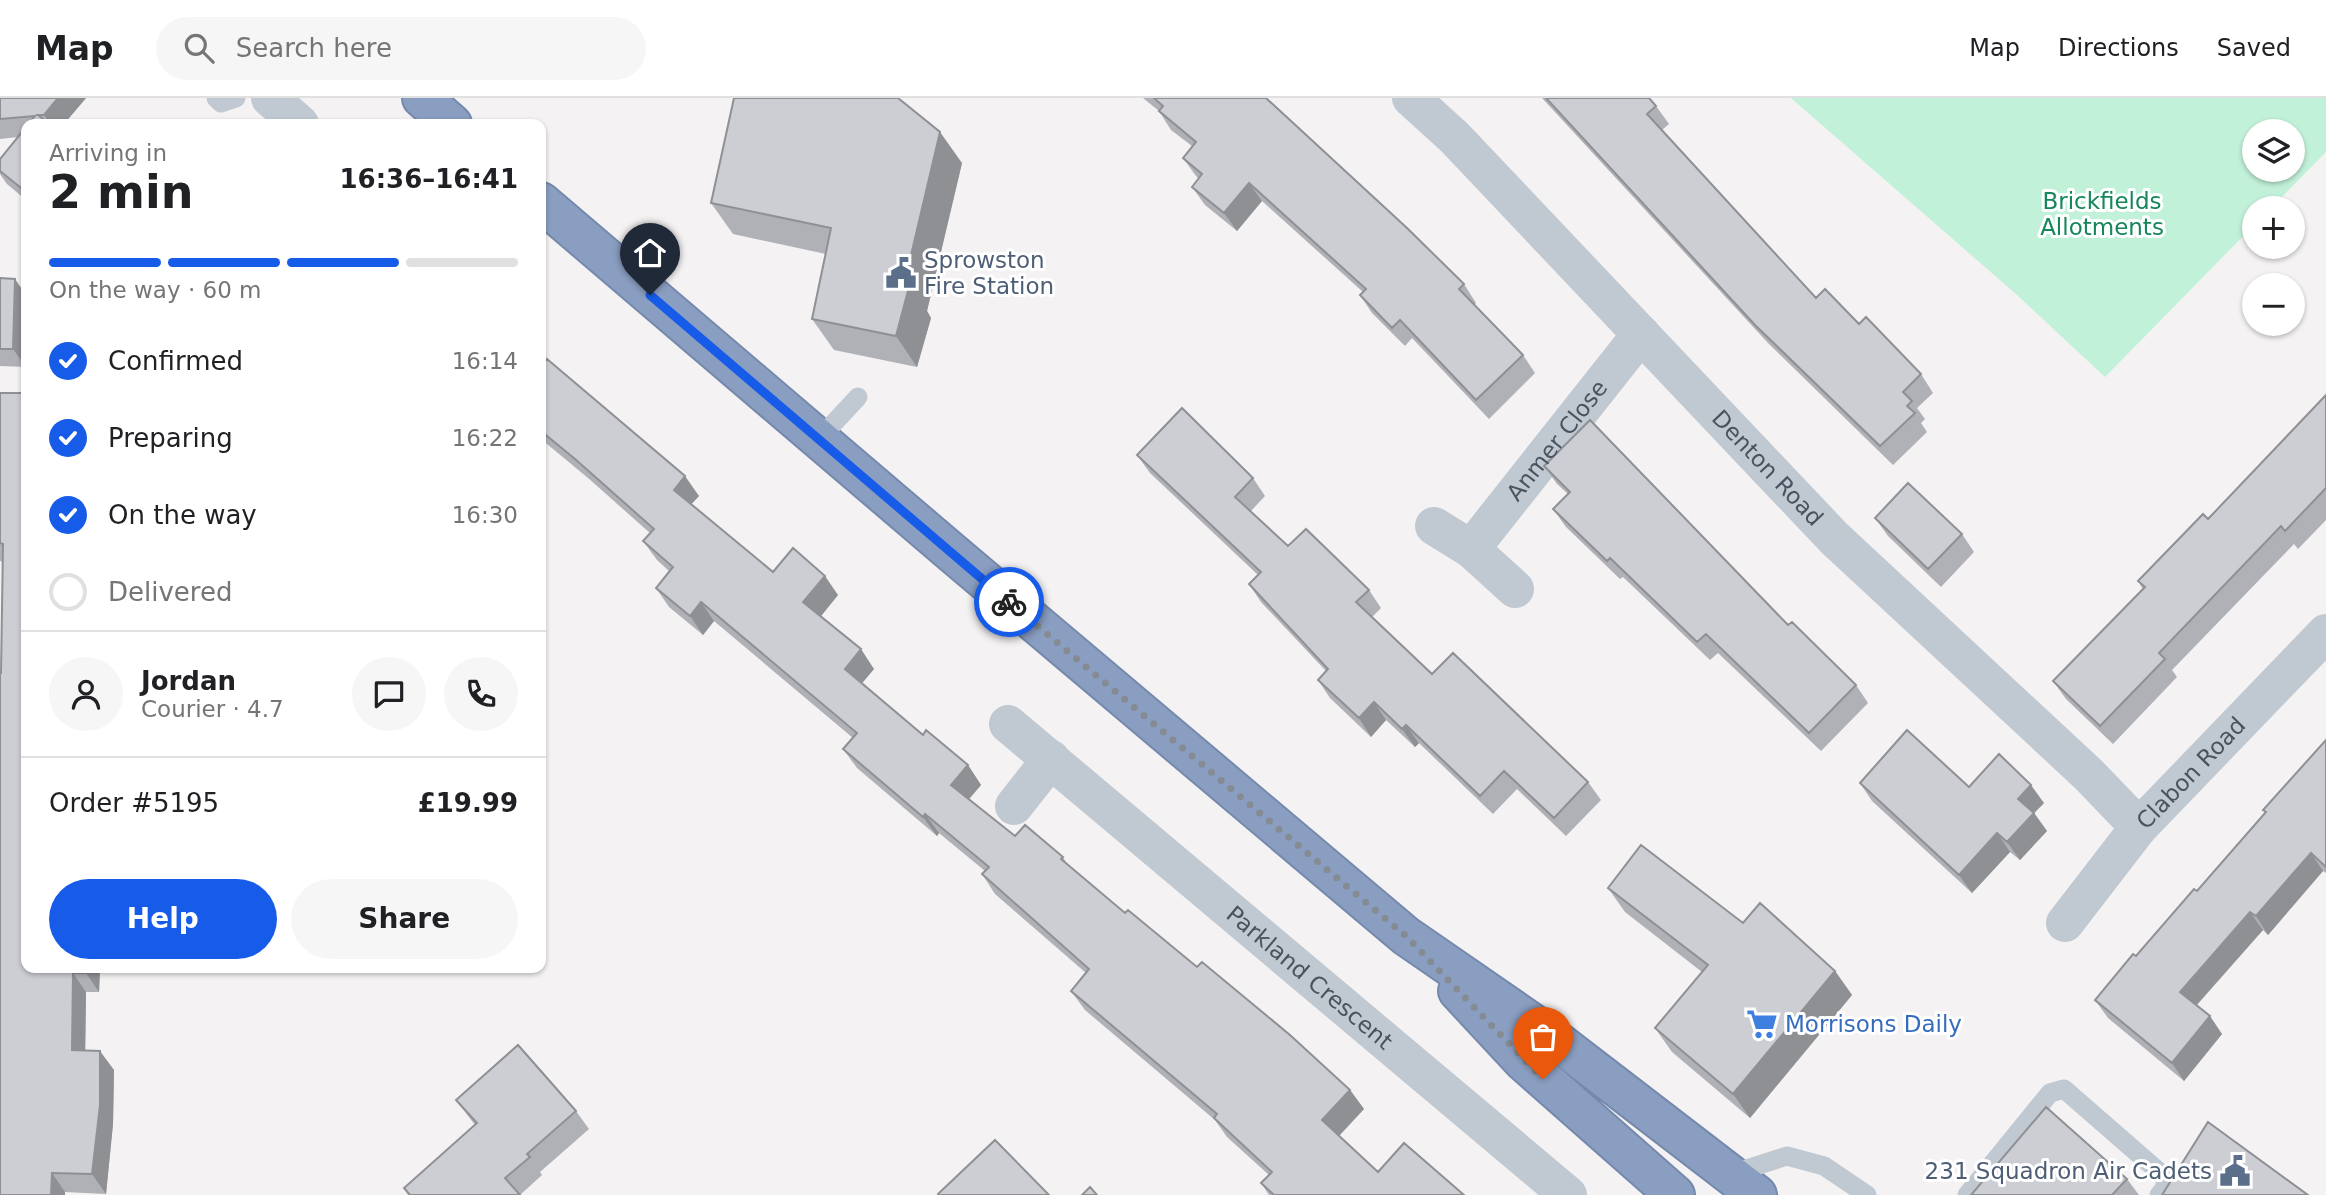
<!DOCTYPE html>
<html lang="en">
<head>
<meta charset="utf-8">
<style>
  body { margin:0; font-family:"DejaVu Sans",sans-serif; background:#f6f6f6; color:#202124; height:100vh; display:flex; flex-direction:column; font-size:26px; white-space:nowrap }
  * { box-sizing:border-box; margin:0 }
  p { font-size:23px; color:#757577 }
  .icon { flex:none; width:38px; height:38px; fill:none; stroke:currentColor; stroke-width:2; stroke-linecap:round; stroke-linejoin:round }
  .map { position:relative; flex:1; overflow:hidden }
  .drawer { position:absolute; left:21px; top:21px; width:525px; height:854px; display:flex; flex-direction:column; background:#fff; border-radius:14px; box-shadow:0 2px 5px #0004 }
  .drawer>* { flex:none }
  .controls { position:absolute; left:2242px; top:21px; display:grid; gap:14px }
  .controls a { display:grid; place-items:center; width:63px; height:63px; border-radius:50%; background:#fff; box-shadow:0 2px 5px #0004; font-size:35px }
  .pin { position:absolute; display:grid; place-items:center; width:60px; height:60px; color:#fff; margin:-72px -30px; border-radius:50% 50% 50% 0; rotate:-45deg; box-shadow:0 0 7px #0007 }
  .pin .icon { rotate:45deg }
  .courier { position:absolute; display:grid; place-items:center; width:70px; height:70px; margin:-35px; border:5px solid #175be9; border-radius:50%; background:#fff; color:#222; box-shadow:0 2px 9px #0007 }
  .summary em { font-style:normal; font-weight:700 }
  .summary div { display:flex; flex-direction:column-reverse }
  .summary { display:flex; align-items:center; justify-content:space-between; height:119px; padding:0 28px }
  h1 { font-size:46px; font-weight:700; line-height:52px }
  .bar { display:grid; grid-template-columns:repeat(4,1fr); gap:10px 7px; align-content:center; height:84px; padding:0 28px }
  .bar i { height:9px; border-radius:5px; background:#e0e0e0 }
  .bar .active { background:#175be9 }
  .bar p { grid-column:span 4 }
  .line { display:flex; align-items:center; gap:18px; padding:0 28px; border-top:2px solid #e0e0e0 }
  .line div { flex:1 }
  .round { display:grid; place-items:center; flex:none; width:74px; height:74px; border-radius:37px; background:#f6f6f6 }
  ol { padding:0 28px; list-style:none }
  li { display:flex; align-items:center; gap:21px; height:77px }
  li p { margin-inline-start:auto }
  li .icon { padding:7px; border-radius:50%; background:#175be9; color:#fff; stroke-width:4 }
  li:last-child { color:#757577 }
  li i { width:38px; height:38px; border:4px solid #e0e0e0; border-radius:50% }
  .primary-button { display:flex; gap:14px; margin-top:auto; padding:14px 28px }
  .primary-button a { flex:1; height:80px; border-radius:42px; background:#175be9; color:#fff; font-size:28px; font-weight:700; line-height:80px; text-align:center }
  .primary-button a+a { background:#f6f6f6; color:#202124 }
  header { display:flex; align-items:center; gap:42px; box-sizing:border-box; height:98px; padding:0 35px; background:#fff; border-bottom:2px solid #e0e0e0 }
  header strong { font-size:33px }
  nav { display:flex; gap:38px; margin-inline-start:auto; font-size:24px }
  .search { width:490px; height:63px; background:#f6f6f6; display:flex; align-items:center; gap:18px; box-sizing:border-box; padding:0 24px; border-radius:38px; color:#757577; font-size:26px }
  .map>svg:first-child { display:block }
  .green { fill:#c2f1d9; fill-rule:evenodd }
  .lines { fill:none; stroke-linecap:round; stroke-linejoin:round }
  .highway-casing { stroke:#7589ad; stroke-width:42 }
  .lane { stroke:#c0c8d1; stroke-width:19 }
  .street { stroke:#c0c8d1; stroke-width:38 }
  .highway { stroke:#8a9ec1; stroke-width:38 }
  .wall { fill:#afb1b6 }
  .shaded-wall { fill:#8f9094 }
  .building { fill:#ccced4; stroke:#8f9094; stroke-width:2 }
  .done { stroke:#858b93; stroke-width:7; stroke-dasharray:0 12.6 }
  .route { stroke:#175be9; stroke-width:9 }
  .labels { text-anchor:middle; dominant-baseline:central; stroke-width:6; stroke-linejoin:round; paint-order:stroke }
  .park-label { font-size:23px; fill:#16865b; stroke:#fff }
  .service-label { font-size:23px; fill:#4e5e75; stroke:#fff; text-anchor:start }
  .street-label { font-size:23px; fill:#495360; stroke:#fff }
  .shop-label { font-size:23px; fill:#366cbe; stroke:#fff; text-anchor:start }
</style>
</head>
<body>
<header>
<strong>Map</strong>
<div class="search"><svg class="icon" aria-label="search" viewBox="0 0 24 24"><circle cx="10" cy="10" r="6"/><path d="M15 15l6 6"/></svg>Search here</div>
<nav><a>Map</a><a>Directions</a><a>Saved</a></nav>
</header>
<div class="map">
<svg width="2326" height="1097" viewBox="0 0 2326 1097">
  <rect width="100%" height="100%" fill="#f4f2f2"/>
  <!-- green -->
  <path class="green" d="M1791,0H2326V54L2271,110H2254V127L2105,279L2017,197ZM2254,33H2292V72H2254Z"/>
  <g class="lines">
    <defs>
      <path id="highway" d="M422,0L452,26
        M541,104L950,453L1406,838L1545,934L1757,1097
        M1458,893L1523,963L1675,1097"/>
    </defs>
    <!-- highway casing -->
    <use href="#highway" class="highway-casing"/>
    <!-- lane -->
    <path class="lane" d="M216,0L221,5L236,0
      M819,341L858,299
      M1731,1076L1787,1058L1824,1068L1867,1097
      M1967,1097L2050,995L2064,991L2165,1079V1090L2159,1097"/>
    <!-- street -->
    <g class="street">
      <path d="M270,0L300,26"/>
      <path id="s1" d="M1411,0L1454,39L1834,440L2089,677L2139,729"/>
      <path d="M1434,428L1471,451"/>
      <path id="s2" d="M1515,491L1471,451L1641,236"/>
      <path id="s3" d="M1008,626L1568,1097"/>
      <path d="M1014,708L1051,661"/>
      <path id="s4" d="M2065,825L2139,729L2326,535"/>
    </g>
    <!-- highway -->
    <use href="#highway" class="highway"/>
  </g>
  <!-- wall -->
  <path class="wall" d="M0,0H86L64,26H26V102L7,86L0,76V61L18,39L0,41Z
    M1143,0H1266L1464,186L1476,205L1474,207L1523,257L1535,275L1489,321L1412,240L1405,248L1372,215L1360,197L1363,194L1262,103L1237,133L1205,107L1192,89L1199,81L1196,78L1183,60L1192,48L1171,32L1159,13Z
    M1542,0H1649L1656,8L1669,26L1662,32L1816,200L1859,226L1921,276L1933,295L1917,310L1925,321L1921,325L1927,334L1893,367L1768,245Z
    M962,65L927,213L931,220L917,269L834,252L812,221L826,156L733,136L711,105Z
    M0,180L26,269L0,268Z
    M541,269L699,398L691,406L773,474L838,497L821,518L874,571L862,585L923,637L968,667L981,687L969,701L1015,738L1063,759L1067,766L1125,815L1197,869L1350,992L1364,1011L1339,1038L1378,1074L1464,1097H1269L1261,1085L1269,1077L1227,1039L1215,1022L1085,912L1071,893L1086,875L995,796L982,776L985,773L939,735L937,738L857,670L843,651L853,640L714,523L703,537L669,509L656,490L669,473L657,462L643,443L650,435L588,380L541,341Z
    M0,295L26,870H100L99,894H86L85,952L114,972L113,1026L106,1096L65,1094V1097H0L1,575L3,464L0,463Z
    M2326,297V422L2298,451L2294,446L2172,572L2177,579L2113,646L2066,601L2053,583L2143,491L2138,483L2208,421Z
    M1137,357L1253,380L1265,398L1251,413L1288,448L1369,492L1381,510L1372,519L1432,576L1588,684L1601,702L1566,738L1517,691L1493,716L1419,645L1415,649L1386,622L1371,639L1330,600L1318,582L1326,573L1261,504L1249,486L1258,477L1150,375Z
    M1544,368L1788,527L1856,587L1868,605L1821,653L1718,555L1710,562L1623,479L1620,481L1566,429L1553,411L1568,396L1557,386Z
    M1875,420L1962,436L1974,454L1941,489L1888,438Z
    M2326,642V775L2323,773L2268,837L2263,832L2197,907L2222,936L2184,983L2108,920L2095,902L2197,793L2265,715L2263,712Z
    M1860,685L1969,689L2044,705L2034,715L2047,733L2020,762L2010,754L1972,795L1872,703Z
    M1608,790L1743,825L1835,873L1852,897L1750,1020L1672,954L1655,930L1702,874L1625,814Z
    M456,1002L576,1013L589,1031L540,1074L542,1077L520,1097H408L404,1090L475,1027Z
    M2127,1081L2139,1097H1971Z"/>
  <!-- shaded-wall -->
  <path class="shaded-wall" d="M58,0H86L64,26H51L44,17Z
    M940,34L962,65L927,213L931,220L917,269L896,238L904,187Z
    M1249,85L1262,103L1237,133L1224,115Z
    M15,181L26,197V269L13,251Z
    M685,378L699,398L687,411L674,392Z
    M825,478L838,497L817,523L803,504Z
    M701,504L714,523L703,537L690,518Z
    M861,551L874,571L858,590L845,571Z
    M1374,604L1386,622L1371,639L1359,620Z
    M1406,627L1419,645L1415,649L1402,631Z
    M968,667L981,687L964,707L951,687Z
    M2031,687L2044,705L2030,719L2018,701Z
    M2034,715L2047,733L2020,762L2007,744Z
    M925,716L939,735L937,738L923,719Z
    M1997,735L2010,754L1972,795L1959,777Z
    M2311,755L2323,773L2268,837L2256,818Z
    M2250,814L2263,832L2192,912L2180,894Z
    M86,870H100L99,894L86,875Z
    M1835,873L1852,897L1750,1020L1733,996Z
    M73,875L86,894L85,971L72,952Z
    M2210,918L2222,936L2184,983L2172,965Z
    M100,953L114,972L113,1026L106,1096L92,1076Z
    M1350,992L1364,1011L1336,1041L1322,1022Z
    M52,1075L65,1094V1097H51Z"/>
  <!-- building -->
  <path class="building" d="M0,0H58L44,17H38L49,26H28L35,18L0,21Z
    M734,0H898L940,34L904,187L909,189L896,238L812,221L831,130L711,105Z
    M1154,0H1266L1407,130L1464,186L1459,191L1523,257L1476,302L1400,222L1392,230L1360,197L1366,191L1249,85L1224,115L1192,89L1202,76L1183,60L1196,44L1159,13L1163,8Z
    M1546,0H1649L1656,8L1647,16L1816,200L1825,191L1859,226L1866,219L1921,276L1903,294L1912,303L1907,308L1915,315L1880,348L1755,227Z
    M26,29V94L0,73V61Z
    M0,180L15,181L13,251H0Z
    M547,261L685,378L674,392L773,474L793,450L825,478L803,504L861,551L845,571L923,637L926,632L968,667L951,687L1015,738L1025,727L1063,759L1061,761L1125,815L1128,812L1197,869L1202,864L1290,937L1350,992L1322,1022L1378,1074L1404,1045L1464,1097H1274L1261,1085L1272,1074L1214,1020L1217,1016L1071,893L1089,871L982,776L989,769L925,716L923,719L843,651L857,635L701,504L690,518L656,490L673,469L643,443L654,431L575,361L541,333V269Z
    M0,295H26V870H86V875H73L72,952L100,953V1007L92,1076L52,1075L51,1097H0V575H1L3,446L0,445Z
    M2326,297V390L2285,433L2281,428L2159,555L2165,561L2100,628L2053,583L2145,489L2138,483L2203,416L2208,421Z
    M1182,310L1253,380L1235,399L1288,448L1306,431L1369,492L1356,504L1432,576L1453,555L1588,684L1554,720L1504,673L1480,698L1406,627L1402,631L1374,604L1359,620L1318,582L1328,571L1249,486L1261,474L1137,357Z
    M1590,322L1788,527L1792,524L1856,587L1809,635L1706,536L1697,544L1610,460L1607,463L1553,411L1570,394L1544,368Z
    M1908,385L1962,436L1928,471L1875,420Z
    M1907,632L1969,689L1999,656L2031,687L2018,701L2034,715L2007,744L1997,735L1959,777L1860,685Z
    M2326,642V769L2311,755L2256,818L2250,814L2180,894L2210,918L2172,965L2095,902L2133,856L2136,858L2194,791L2197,793L2266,714L2263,712Z
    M1641,747L1743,825L1760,805L1835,873L1733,996L1655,930L1708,867L1608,790Z
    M518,947L576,1013L527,1056L530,1059L505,1080L520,1097H410L404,1090L477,1025L456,1002Z
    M2046,1009L2127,1081L2112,1097H1971Z
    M2208,1024L2308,1097H2162Z
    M995,1042L1049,1097H939L938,1096Z
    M1090,1089L1097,1097H1082Z"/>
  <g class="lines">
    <!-- done -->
    <path class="done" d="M1009,504L1406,838L1543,981"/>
    <!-- route -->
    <path class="route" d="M650,197L1009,504"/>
  </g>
  <!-- icons -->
  <defs>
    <symbol id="civic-bare" viewBox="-9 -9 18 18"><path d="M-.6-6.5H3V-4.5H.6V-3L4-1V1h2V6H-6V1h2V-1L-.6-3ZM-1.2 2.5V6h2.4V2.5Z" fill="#5c6f8a" stroke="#fff" stroke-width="2.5" paint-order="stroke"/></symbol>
    <symbol id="supermarket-bare" viewBox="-9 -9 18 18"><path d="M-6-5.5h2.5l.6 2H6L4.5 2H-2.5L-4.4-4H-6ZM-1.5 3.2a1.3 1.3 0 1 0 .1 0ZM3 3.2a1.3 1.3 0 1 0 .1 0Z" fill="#3f7fe0" stroke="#fff" stroke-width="2.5" paint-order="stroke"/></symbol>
  </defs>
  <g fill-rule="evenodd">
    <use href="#civic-bare" x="879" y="153" width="44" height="44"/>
    <use href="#supermarket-bare" x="1740" y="904" width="44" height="44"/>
    <use href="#civic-bare" x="2213" y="1051" width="44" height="44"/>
  </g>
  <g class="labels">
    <!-- park labels -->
    <g class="park-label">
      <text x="2102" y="103">Brickfields<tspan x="2102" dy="26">Allotments</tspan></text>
    </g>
    <!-- service labels -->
    <g class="service-label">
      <text x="924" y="162">Sprowston<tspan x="924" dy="26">Fire Station</tspan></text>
      <text x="2212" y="1073" text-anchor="end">231 Squadron Air Cadets</text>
    </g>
    <!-- street labels -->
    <g class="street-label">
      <text stroke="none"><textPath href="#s2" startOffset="198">Anmer Close</textPath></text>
      <text stroke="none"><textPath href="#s1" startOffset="514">Denton Road</textPath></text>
      <text stroke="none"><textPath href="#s4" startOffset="196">Clabon Road</textPath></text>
      <text stroke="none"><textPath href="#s3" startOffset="394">Parkland Crescent</textPath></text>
    </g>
    <!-- shop labels -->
    <g class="shop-label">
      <text x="1785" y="926">Morrisons Daily</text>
    </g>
  </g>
</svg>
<div class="controls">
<a><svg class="icon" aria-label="layers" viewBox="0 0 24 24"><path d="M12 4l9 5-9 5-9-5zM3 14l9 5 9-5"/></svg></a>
<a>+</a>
<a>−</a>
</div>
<div class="pin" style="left:1543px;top:981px;background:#ea580c"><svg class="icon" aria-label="bag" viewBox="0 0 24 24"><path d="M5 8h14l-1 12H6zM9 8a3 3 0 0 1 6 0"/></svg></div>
<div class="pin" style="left:650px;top:197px;background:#1f2937"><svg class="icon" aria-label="home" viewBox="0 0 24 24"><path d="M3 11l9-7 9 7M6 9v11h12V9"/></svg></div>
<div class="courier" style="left:1009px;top:504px"><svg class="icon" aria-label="bike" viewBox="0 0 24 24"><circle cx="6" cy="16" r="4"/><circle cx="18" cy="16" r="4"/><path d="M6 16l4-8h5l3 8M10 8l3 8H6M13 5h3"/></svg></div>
<section class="drawer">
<div class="summary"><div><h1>2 min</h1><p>Arriving in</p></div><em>16:36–16:41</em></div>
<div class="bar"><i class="active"></i><i class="active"></i><i class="active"></i><i></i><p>On the way · 60 m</p></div>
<ol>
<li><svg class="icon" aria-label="check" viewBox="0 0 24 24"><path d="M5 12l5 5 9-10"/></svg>Confirmed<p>16:14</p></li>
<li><svg class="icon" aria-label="check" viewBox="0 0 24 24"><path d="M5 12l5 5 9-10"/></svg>Preparing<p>16:22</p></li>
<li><svg class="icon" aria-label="check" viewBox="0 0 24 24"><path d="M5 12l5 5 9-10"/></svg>On the way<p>16:30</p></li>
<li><i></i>Delivered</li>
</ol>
<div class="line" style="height:126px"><a class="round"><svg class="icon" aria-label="person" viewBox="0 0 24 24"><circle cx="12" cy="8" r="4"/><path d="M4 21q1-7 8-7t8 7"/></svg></a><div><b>Jordan</b><p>Courier · 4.7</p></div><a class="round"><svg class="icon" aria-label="chat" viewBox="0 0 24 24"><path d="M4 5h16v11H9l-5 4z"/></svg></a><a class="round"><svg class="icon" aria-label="phone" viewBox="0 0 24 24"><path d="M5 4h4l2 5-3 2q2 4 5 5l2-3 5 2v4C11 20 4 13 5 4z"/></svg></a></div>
<div class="line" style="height:91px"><div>Order #5195</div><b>£19.99</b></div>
<div class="primary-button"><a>Help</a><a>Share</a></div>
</section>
</div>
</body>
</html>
